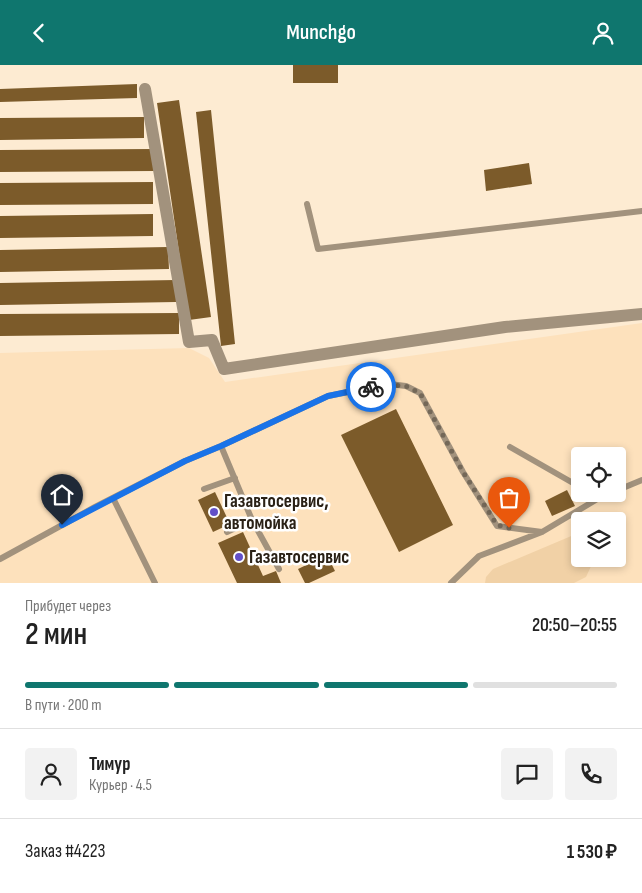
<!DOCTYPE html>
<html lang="ru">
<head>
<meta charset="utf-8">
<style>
  body { margin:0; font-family:"Sofia Sans Condensed",sans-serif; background:#f2f2f2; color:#222; height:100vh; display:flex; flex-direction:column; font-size:19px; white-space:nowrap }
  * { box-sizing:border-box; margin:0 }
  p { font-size:16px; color:#767676 }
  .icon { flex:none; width:28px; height:28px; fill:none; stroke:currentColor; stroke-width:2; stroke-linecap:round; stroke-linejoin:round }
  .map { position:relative; height:518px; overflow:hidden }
  .sheet { display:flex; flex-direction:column; background:#fff; flex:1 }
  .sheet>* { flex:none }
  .buttons { position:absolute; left:571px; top:382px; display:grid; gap:10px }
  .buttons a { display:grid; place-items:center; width:55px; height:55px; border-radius:5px; background:#fff; box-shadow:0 2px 8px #0003; font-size:25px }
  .pin { position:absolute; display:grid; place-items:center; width:42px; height:42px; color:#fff; margin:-51px -21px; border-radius:50% 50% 50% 0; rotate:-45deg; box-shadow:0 0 5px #0007 }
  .pin .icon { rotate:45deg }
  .courier { position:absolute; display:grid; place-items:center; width:50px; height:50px; margin:-25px; border:4px solid #1a73e8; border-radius:50%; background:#fff; color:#222; box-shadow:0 1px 6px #0007 }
  .headline em { font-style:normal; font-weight:600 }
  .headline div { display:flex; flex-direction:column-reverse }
  .headline { display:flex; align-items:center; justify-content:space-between; height:85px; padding:0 25px }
  h1 { font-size:32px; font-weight:600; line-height:38px }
  .bar { display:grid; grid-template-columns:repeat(4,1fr); gap:8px 5px; align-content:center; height:60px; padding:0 25px }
  .bar i { height:6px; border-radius:4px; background:#e0e0e0 }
  .bar .selected { background:#0f766e }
  .bar p { grid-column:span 4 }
  .line { display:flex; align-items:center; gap:12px; padding:0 25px; border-top:1px solid #e0e0e0 }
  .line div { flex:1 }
  .round { display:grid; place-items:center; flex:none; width:52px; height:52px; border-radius:5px; background:#f2f2f2 }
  header { display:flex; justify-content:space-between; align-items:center; height:65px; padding:0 25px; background:#0f766e; color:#fff; font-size:22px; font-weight:600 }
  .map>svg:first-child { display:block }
  .built { fill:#fde1bc; fill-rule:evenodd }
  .green { fill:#f1d1a6 }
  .building { fill:#7c5b2a }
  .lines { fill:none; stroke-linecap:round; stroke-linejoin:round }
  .service { stroke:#a2927d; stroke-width:6 }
  .minor { stroke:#a2927d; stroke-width:12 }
  .done { stroke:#746858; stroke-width:5; stroke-dasharray:0 9 }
  .route { stroke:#1a73e8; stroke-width:6 }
  .poi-dot { fill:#624fc8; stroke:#fff; stroke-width:2 }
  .labels { text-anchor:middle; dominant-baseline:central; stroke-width:5; stroke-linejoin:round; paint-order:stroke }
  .poi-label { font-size:19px; font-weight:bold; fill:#2a2116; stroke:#fff; text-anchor:start }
</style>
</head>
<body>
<header><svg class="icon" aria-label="back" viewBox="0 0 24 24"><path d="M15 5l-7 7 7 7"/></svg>Munchgo<svg class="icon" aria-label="person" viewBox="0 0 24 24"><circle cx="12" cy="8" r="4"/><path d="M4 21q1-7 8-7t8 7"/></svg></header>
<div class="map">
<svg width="642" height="518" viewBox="0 0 642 518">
  <rect width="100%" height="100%" fill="#fdebd2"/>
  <!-- built -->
  <path class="built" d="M642,258V518H0V288L189,283L209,293L225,317ZM580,391H618V429H580ZM580,456H618V494H580Z"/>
  <!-- green -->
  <path class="green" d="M576,469L580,472V494H592L593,497L586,512L574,518H485L486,512L493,504Z"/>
  <!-- building -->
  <path class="building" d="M293,0H338V18H293Z
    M137,19V33L0,37V24Z
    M179,35L211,252L189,255L157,38Z
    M211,45L235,279L221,281L196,47Z
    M144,52V73L0,75V53Z
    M153,84L154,106L0,107V85Z
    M529,98L532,119L486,126L484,105Z
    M153,117V139L0,140V118Z
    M153,149V171L0,173V151Z
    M168,182L169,204L0,207V185Z
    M176,215V237L0,240V218Z
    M179,248V269L0,271V249Z
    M396,344L453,460L399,487L341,370Z
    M567,425L575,441L552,451L545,436Z
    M215,427L230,459L213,467L198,435Z
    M243,467L263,511L276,506L281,518H237L218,478Z
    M327,490L335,506L309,518H305L298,504Z"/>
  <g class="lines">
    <!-- service -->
    <path class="service" d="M307,139L318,184L642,146
      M221,381L252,455L279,504
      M510,382L580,422
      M204,424L235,413
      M618,425L642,415
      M113,433L155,518
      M227,467L252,455
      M0,494L95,442L185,396L221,381L328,331L389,319L406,321L420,328L463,407L497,461L542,467
      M451,518L479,491L542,467L599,433L609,429"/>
    <!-- minor -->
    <path class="minor" d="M145,24L189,277L212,275L224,304L505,262L642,249"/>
  </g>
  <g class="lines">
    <!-- done -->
    <path class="done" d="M371,322L389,320L406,321L420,328L463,407L497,460L509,463"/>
    <!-- route -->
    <path class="route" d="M62,460L185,396L221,381L328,331L371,322"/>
  </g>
  <!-- markers -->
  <g class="poi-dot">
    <circle cx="214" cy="447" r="5"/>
    <circle cx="239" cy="492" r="5"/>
  </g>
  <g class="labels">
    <!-- poi labels -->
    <g class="poi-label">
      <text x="224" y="436">Газавтосервис,<tspan x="224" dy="22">автомойка</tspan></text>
      <text x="249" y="492">Газавтосервис</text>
    </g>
  </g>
</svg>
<div class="buttons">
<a><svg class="icon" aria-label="locate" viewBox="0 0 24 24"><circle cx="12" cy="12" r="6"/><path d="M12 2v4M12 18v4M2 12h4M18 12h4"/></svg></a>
<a><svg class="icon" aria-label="layers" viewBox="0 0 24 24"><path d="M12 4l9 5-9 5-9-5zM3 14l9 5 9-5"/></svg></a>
</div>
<div class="pin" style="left:509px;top:463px;background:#ea580c"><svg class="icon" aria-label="bag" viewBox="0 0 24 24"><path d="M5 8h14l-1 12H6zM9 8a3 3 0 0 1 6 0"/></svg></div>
<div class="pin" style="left:62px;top:460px;background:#1f2937"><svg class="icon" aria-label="home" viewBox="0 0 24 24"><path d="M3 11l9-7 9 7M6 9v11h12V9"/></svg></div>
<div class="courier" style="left:371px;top:322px"><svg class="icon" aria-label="bike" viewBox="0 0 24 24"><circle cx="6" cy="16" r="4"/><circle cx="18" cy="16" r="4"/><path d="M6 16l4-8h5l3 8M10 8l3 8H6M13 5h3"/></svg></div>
</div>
<section class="sheet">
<div class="headline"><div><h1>2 мин</h1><p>Прибудет через</p></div><em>20:50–20:55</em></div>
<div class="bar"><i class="selected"></i><i class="selected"></i><i class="selected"></i><i></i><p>В пути · 200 m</p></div>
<div class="line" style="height:90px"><a class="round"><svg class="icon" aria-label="person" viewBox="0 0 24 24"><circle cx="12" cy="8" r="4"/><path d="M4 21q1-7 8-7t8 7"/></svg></a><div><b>Тимур</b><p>Курьер · 4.5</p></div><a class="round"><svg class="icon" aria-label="chat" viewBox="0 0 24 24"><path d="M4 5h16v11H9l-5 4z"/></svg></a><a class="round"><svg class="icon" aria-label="phone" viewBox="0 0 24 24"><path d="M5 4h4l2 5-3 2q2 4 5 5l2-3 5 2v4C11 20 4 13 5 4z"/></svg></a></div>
<div class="line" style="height:65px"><div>Заказ #4223</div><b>1 530 ₽</b></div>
</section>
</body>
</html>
